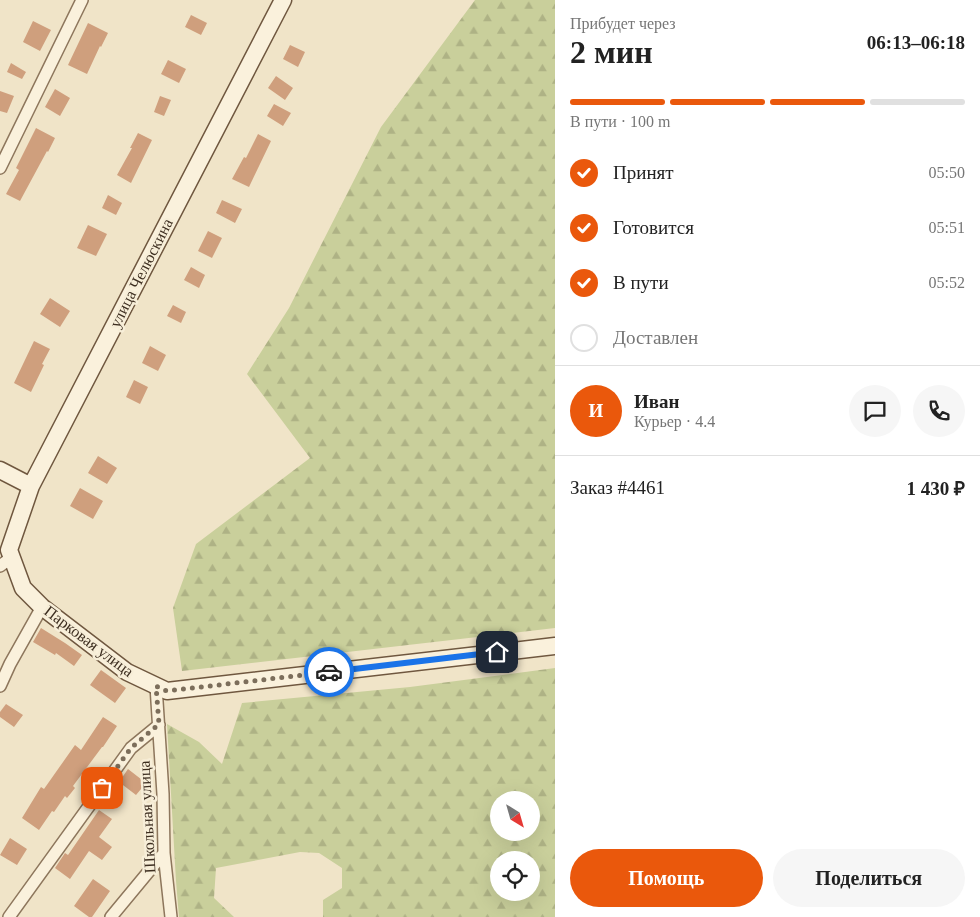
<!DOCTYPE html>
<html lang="ru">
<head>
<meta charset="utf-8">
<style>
  body { margin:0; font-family:"Times New Roman",serif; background:#f6f6f6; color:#222; height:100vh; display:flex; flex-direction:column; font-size:19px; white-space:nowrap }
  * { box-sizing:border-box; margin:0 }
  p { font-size:16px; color:#767676 }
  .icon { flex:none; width:28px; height:28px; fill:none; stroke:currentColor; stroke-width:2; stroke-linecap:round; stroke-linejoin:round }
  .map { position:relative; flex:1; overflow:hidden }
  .panel { display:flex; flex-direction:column; background:#fff; width:425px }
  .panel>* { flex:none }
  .needle { width:32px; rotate:143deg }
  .controls { position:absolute; left:490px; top:791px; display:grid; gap:10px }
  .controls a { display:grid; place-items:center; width:50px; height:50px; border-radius:50%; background:#fff; box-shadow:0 5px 20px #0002; font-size:25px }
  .pin { position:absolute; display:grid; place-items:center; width:42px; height:42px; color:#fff; margin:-21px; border-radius:10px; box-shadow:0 2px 8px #0006 }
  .courier { position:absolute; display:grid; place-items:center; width:50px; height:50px; margin:-25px; border:4px solid #1a73e8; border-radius:50%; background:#fff; color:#222; box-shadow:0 1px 6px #0007 }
  .summary em { font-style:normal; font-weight:800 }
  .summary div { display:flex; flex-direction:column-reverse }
  .summary { display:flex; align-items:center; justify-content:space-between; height:85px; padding:0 15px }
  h1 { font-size:32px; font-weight:800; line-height:38px }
  .bar { display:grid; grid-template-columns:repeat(4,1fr); gap:8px 5px; align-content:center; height:60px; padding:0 15px }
  .bar i { height:6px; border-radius:4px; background:#e0e0e0 }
  .bar .active { background:#ea580c }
  .bar p { grid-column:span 4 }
  .line { display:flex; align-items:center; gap:12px; padding:0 15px; border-top:1px solid #e0e0e0 }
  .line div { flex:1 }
  .round { display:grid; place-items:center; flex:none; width:52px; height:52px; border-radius:26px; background:#f6f6f6 }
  ol { padding:0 15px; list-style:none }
  li { display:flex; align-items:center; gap:15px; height:55px }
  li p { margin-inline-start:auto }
  li .icon { padding:5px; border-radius:50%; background:#ea580c; color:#fff; stroke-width:4 }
  li:last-child { color:#767676 }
  li i { width:28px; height:28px; border:2px solid #e0e0e0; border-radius:50% }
  .primary-button { display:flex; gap:10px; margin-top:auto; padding:10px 15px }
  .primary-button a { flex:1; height:58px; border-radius:30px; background:#ea580c; color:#fff; font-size:20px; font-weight:800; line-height:58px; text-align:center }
  .primary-button a+a { background:#f6f6f6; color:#222 }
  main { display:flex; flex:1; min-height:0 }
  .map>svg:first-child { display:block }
  .forest { fill:url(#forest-firs); fill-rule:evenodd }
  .building { fill:#cf9f7d }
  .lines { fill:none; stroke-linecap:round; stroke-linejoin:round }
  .street-casing { stroke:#8d765c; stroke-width:14 }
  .secondary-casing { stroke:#6f573f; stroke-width:19 }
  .street { stroke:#faf1dc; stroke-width:11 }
  .secondary { stroke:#faf1dc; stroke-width:16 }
  .done { stroke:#7c6e5b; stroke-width:5; stroke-dasharray:0 9 }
  .route { stroke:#1a73e8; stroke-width:6 }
  .labels { text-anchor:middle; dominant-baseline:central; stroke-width:5; stroke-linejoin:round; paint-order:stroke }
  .street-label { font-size:16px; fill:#3d2e20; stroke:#f7eed8 }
</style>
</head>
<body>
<main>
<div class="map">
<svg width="555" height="917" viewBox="0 0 555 917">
  <defs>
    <pattern id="forest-firs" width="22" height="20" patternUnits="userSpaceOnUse" patternTransform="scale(1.25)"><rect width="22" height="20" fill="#c9cf9b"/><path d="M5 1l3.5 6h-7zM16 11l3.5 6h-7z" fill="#aeb285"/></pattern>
  </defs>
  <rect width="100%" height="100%" fill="#f0e4c8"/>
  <!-- forest -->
  <path class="forest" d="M475,0H555V628L182,671L173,608L196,544L310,458L247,374L289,308L381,127Z
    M555,668V917H323V900L342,888V868L319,853L300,852L216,868L214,898L234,917H179L176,881L167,724L199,742L222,764L242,703L410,687ZM499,800H531V832H499ZM499,860H531V892H499Z"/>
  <!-- building -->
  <path class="building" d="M191,15L207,23L201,35L185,27Z
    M33,21L51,30L40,51L23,42Z
    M88,23L108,33L101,47L100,46L87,74L68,65Z
    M290,45L305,52L298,67L283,59Z
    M168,60L186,69L179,83L161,74Z
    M11,63L26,72L22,79L7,72Z
    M276,76L293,88L285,100L268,88Z
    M55,89L70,98L60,116L45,107Z
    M0,91L14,96L7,113L0,111Z
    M160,96L171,100L164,116L154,112Z
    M274,104L291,113L283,126L267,116Z
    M36,128L55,138L48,152L47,151L20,201L6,194L19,170L16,168Z
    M138,133L152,140L131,183L117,175L132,148H130Z
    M258,134L271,141L249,187L232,179L244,157L246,158Z
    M108,195L122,203L116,215L102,208Z
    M222,200L242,209L235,223L216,213Z
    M88,225L107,234L96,256L77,248Z
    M208,231L222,238L212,258L198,251Z
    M191,267L205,275L199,288L184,280Z
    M50,298L70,311L60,327L40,314Z
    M173,305L186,312L181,323L167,316Z
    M34,341L50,349L42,364L44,365L31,392L14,383Z
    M150,346L166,355L158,371L142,363Z
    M134,380L148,387L140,404L126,397Z
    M98,456L117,468L107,484L88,473Z
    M80,488L103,501L93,519L70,506Z
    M41,628L65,643L82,655L74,666L56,653L55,655L33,642Z
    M101,670L126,688L115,703L90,685Z
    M6,704L23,715L14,727L0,717V712Z
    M103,717L117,726L103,747H102L73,786L75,788L67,798L65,796L54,812L52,811L39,830L22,818L41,787L44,789L75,745L81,750Z
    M128,769L146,783L136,795L119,782Z
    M99,810L112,819L99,837L112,847L102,860L89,851L70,879L55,868L65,853L68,855Z
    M10,838L27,849L17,865L0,855Z
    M93,879L110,891L92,917H89L74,906Z"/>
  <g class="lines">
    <defs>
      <path id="street" d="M0,168L82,0
        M0,566L12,557
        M0,686L10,664L42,607
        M156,686L163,794L164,853L171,917
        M9,917L131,748L159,725
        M111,917L164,853"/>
      <path id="secondary" d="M283,0L31,486L9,550L23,588L42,607L127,672L167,691L555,646
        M0,470L31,486"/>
    </defs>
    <!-- street casing -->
    <use href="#street" class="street-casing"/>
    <!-- secondary casing -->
    <use href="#secondary" class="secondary-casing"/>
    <!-- street -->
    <use href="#street" class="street"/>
    <!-- secondary -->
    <use href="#secondary" class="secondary"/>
  </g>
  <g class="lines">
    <!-- done -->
    <path class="done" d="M102,788L131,748L159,724L156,686L167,691L329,672"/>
    <!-- route -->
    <path class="route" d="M329,672L497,652"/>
  </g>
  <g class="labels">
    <!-- street labels -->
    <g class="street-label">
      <text transform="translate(141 273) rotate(-63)">улица Челюскина</text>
      <text transform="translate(89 641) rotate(37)">Парковая улица</text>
      <text transform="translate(147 817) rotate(-93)">Школьная улица</text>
    </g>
  </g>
</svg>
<div class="controls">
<a><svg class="needle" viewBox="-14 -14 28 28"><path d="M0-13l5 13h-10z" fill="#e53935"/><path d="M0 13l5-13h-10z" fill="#767676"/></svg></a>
<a><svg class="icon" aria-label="locate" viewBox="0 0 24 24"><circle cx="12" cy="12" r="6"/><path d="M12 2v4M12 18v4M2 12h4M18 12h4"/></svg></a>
</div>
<div class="pin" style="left:102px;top:788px;background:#ea580c"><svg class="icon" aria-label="bag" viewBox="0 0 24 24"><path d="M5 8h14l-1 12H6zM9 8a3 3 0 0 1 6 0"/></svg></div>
<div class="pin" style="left:497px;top:652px;background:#1f2937"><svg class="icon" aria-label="home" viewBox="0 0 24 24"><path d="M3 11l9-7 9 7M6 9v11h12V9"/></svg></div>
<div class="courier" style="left:329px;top:672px"><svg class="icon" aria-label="car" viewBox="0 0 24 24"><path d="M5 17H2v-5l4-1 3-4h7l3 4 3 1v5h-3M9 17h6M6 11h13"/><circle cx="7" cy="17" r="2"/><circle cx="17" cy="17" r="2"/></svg></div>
</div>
<section class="panel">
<div class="summary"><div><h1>2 мин</h1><p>Прибудет через</p></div><em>06:13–06:18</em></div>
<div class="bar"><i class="active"></i><i class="active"></i><i class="active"></i><i></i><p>В пути · 100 m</p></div>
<ol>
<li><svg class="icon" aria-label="check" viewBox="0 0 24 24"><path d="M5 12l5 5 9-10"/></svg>Принят<p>05:50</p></li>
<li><svg class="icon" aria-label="check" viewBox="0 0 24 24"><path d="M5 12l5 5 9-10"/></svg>Готовится<p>05:51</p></li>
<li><svg class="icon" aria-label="check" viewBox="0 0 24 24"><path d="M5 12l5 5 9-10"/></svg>В пути<p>05:52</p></li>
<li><i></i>Доставлен</li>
</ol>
<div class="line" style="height:90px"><b class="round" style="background:#ea580c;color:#fff">И</b><div><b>Иван</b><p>Курьер · 4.4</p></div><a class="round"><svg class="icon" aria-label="chat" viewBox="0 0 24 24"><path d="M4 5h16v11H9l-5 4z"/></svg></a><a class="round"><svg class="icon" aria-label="phone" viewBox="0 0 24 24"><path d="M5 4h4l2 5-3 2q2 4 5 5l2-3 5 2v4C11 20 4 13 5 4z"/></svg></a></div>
<div class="line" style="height:65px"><div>Заказ #4461</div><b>1 430 ₽</b></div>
<div class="primary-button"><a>Помощь</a><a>Поделиться</a></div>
</section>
</main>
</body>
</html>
